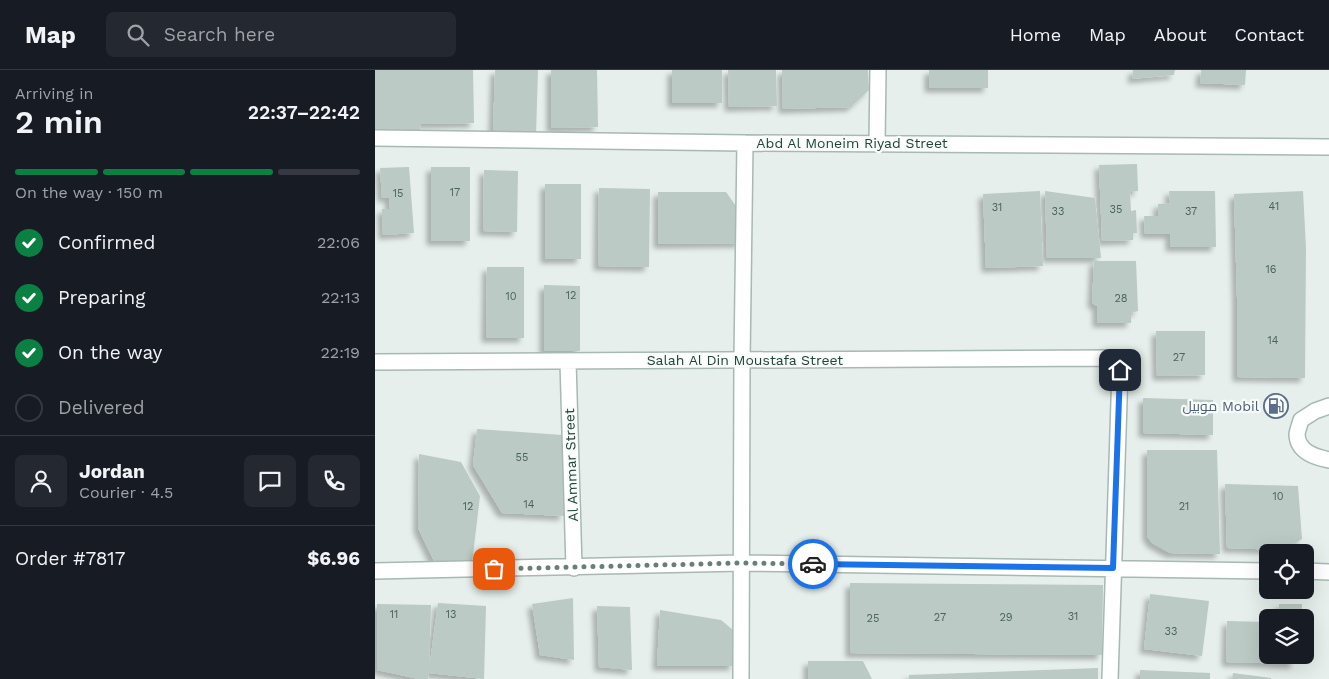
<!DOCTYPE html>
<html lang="en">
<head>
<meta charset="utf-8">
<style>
  body { margin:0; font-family:"Work Sans",Cairo,sans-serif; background:#242831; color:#f1f3f6; height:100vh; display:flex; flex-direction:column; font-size:19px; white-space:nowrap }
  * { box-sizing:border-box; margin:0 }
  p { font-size:16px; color:#9ea1a6 }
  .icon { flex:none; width:28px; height:28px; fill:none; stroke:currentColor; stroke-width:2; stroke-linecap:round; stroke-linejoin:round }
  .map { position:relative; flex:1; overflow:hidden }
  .side { display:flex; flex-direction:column; background:#171b24; width:375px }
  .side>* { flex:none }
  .buttons { position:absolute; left:884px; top:474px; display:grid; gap:10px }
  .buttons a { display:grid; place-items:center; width:55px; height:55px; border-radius:8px; background:#171b24; box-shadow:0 5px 20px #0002; font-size:25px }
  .pin { position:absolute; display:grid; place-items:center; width:42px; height:42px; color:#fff; margin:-21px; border-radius:10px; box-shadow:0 2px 8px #0006 }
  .courier { position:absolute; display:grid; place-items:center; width:50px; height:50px; margin:-25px; border:4px solid #1a73e8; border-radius:50%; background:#fff; color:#222; box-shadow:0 1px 6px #0007 }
  .headline em { font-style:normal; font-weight:600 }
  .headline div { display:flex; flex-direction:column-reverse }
  .headline { display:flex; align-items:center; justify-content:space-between; height:85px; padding:0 15px }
  h1 { font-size:32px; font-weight:600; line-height:38px }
  .bar { display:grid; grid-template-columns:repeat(4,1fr); gap:8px 5px; align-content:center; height:60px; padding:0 15px }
  .bar i { height:6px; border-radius:4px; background:#363941 }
  .bar .selected { background:#0b8043 }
  .bar p { grid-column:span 4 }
  .line { display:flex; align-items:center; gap:12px; padding:0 15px; border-top:1px solid #363941 }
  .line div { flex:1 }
  .round { display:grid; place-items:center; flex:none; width:52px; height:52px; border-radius:8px; background:#242831 }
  ol { padding:0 15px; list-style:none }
  li { display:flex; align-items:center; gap:15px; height:55px }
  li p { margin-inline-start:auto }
  li .icon { padding:5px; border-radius:50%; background:#0b8043; color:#fff; stroke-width:4 }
  li:last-child { color:#9ea1a6 }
  li i { width:28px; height:28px; border:2px solid #363941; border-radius:50% }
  header { display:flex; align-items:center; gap:30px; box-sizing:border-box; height:70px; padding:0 25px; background:#171b24; border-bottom:1px solid #363941 }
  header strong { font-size:24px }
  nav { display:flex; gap:28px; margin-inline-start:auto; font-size:18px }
  .search { width:350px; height:45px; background:#242831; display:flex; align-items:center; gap:12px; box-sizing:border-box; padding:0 18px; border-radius:8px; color:#9ea1a6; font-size:19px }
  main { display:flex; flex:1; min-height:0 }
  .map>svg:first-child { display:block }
  .building { fill:#bbcac4; filter:url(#shadow) }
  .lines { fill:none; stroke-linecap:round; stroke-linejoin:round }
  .minor-casing { stroke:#a8b8b2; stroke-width:18 }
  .minor { stroke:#fff; stroke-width:15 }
  .done { stroke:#687f78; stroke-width:5; stroke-dasharray:0 9 }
  .route { stroke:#1a73e8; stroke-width:6 }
  .labels { text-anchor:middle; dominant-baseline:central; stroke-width:4.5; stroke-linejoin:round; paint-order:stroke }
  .number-label { font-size:11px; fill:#4a645c }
  .street-label { font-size:14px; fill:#24423a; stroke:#f7fbf9 }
  .service-label { font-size:14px; fill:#4e5e75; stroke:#f7fbf9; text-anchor:end }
</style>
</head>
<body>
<header>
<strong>Map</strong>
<div class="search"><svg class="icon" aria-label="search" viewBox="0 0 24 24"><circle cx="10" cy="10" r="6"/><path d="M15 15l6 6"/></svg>Search here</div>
<nav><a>Home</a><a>Map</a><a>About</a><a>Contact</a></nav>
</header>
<main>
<section class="side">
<div class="headline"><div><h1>2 min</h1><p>Arriving in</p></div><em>22:37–22:42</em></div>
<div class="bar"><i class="selected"></i><i class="selected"></i><i class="selected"></i><i></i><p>On the way · 150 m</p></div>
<ol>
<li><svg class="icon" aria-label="check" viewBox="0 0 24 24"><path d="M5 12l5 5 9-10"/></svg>Confirmed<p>22:06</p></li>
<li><svg class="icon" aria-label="check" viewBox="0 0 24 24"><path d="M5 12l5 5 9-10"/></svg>Preparing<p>22:13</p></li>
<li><svg class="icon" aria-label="check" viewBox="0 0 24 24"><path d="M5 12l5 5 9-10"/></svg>On the way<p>22:19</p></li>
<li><i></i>Delivered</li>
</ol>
<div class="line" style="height:90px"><a class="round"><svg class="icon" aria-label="person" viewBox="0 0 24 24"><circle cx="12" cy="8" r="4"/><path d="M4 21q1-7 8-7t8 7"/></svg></a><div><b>Jordan</b><p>Courier · 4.5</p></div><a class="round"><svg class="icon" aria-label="chat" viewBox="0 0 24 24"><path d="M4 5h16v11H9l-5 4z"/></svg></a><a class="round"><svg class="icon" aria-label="phone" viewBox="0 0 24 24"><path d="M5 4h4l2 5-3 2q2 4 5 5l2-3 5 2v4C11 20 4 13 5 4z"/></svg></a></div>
<div class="line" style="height:65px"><div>Order #7817</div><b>$6.96</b></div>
</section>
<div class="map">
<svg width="954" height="609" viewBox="0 0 954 609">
  <defs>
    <filter id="shadow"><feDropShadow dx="-4.5" dy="4.5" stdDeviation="2.5" flood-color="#0004"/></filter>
  </defs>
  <rect width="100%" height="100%" fill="#e6efeb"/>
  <!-- building -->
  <path class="building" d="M0,0H98L99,53L45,54L46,66L0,65Z
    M120,0H163L161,65L118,63Z
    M176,0H222L223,57L176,58Z
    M297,0H347V33H297Z
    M353,0H401L402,36L354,37Z
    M407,0H493L494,20L476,37L408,39Z
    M554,0H613V18H554Z
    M758,0H800L799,5L757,9Z
    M826,0H871L870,15L825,13Z
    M762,94L763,121L755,122L756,141L761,140L762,163H758V170L727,171L724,95Z
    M34,97L39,163L8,165L7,139H15L14,127L7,128L5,98Z
    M56,97H95V171H56Z
    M109,100L143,101L142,162L108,161Z
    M170,114H206V189H170Z
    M224,118L275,119L274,197L223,196Z
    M665,121L668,196L611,198L608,124Z
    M670,121L720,128L726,188H672Z
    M794,121H840L841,177H795V164H770L769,146H783V134L795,133Z
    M928,121L931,178L930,308L862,307V228L859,124Z
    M283,122H351L366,143V173L283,174Z
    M719,191H761L763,241L756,243V253H722V236L717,233Z
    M112,197H149V268H111Z
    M169,215L205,216V281H169Z
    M781,261H830V305L782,306Z
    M768,328L838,330V365L768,363Z
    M102,359L187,365L189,446L127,443L98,395Z
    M772,380H842L845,484L795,483L777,473L772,466Z
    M44,384L86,392L105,426L97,493L59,491L43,458Z
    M850,414L923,416L927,469L908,480L852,478Z
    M475,513L728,515L727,585L475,583Z
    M775,524L834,531L827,586L769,579Z
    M198,528L199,590L165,585L157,534Z
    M63,533L111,536L109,609L54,603L53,609H44L2,600V534L56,535L54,600Z
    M904,534H927V548H904Z
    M222,536L255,537L257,600L224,597Z
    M285,540L346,550L358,560L359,596H282Z
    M852,551L892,552V585H920V594L851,592Z
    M433,591H488L497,609H433Z
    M723,598V609H534V605Z
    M765,600L835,603V609H765Z
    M858,603L896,608V609H857Z"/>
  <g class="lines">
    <defs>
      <path id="minor" d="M0,68L370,73L954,77
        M502,73L503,0
        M193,291L199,498
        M0,292L732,288L740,291L745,300L735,609
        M954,336L940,341L926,350C925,354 922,361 922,365C923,382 940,387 954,390
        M0,501L367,493L892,501
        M930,501L954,502
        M366,609L367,290L370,73"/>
    </defs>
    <!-- minor casing -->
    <use href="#minor" class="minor-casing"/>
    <!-- minor -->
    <use href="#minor" class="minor"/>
  </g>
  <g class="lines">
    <!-- done -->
    <path class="done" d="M119,499L367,493L438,494"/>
    <!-- route -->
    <path class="route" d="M438,494L738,498L745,300"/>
  </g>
  <!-- icons -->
  <defs>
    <symbol id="fuel-ring" viewBox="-11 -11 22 22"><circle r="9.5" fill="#f7fbf9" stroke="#5c6f8a" stroke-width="1.5"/><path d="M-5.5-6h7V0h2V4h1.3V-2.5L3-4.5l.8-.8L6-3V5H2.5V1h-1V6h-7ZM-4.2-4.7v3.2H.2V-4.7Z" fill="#5c6f8a"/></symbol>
  </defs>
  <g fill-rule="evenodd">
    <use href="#fuel-ring" x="887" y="322" width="28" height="28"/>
  </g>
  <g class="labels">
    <!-- number labels -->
    <g class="number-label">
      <text x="80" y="122">17</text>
      <text x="23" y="123">15</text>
      <text x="899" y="136">41</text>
      <text x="622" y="137">31</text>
      <text x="741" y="139">35</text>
      <text x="683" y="141">33</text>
      <text x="816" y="141">37</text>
      <text x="896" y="199">16</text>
      <text x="196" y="225">12</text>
      <text x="136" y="226">10</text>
      <text x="746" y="228">28</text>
      <text x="898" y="270">14</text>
      <text x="804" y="287">27</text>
      <text x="147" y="387">55</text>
      <text x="903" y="426">10</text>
      <text x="154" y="434">14</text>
      <text x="93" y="436">12</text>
      <text x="809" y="436">21</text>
      <text x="19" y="544">11</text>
      <text x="76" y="544">13</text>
      <text x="698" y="546">31</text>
      <text x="565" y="547">27</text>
      <text x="631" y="547">29</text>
      <text x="498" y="548">25</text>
      <text x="796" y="561">33</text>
    </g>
    <!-- street labels -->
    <g class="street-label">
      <text x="477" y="73">Abd Al Moneim Riyad Street</text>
      <text x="370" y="290">Salah Al Din Moustafa Street</text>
      <text transform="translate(196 395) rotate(-92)">Al Ammar Street</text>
    </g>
    <!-- service labels -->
    <g class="service-label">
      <text x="884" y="336">موبيل Mobil</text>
    </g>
  </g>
</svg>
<div class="buttons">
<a><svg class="icon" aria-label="locate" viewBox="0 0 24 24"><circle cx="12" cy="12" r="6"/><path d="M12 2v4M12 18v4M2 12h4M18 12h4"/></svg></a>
<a><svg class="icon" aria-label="layers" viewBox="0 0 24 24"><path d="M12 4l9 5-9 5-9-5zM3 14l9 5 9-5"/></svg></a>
</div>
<div class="pin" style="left:119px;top:499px;background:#ea580c"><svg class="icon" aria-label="bag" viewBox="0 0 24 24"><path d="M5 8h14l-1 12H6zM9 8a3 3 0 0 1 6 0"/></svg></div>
<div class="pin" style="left:745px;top:300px;background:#1f2937"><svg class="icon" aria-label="home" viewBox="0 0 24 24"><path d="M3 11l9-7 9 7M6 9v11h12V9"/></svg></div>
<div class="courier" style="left:438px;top:494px"><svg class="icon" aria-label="car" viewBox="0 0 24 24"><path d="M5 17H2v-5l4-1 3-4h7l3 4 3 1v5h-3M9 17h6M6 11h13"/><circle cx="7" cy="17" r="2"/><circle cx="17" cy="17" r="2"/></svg></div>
</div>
</main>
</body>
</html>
